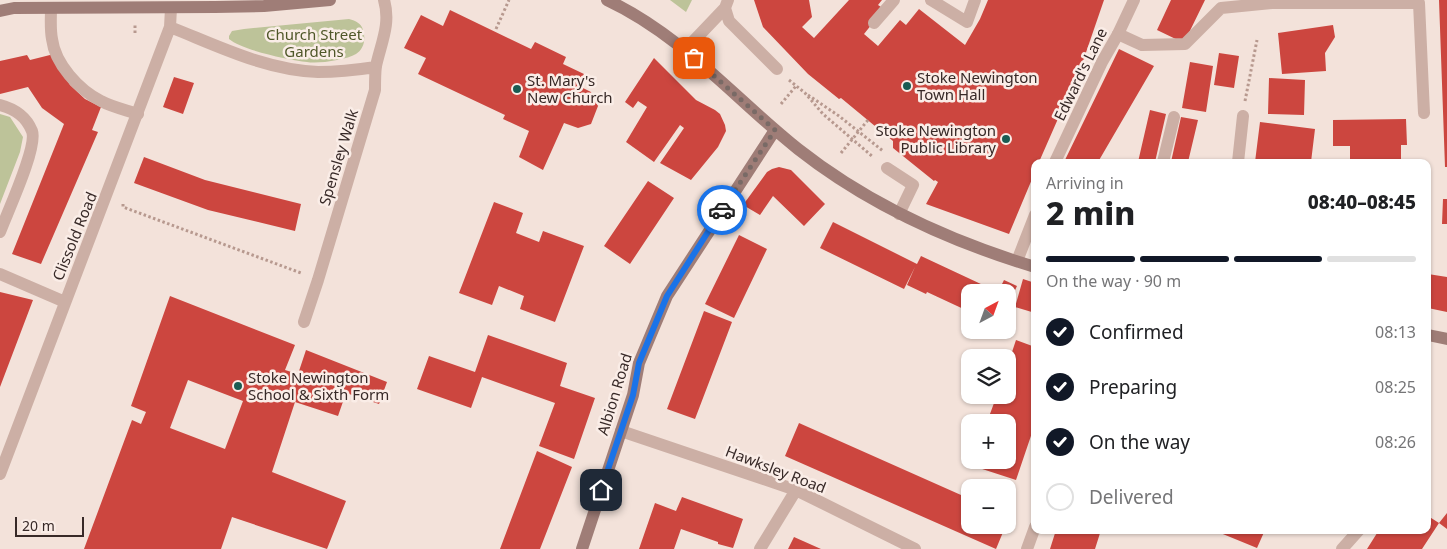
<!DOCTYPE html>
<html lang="en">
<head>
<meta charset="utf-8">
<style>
  body { margin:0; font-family:"Noto Sans",sans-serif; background:#f2f2f2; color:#202124; height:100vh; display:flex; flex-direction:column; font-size:19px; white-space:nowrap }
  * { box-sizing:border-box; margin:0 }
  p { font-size:16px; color:#757577 }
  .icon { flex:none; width:28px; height:28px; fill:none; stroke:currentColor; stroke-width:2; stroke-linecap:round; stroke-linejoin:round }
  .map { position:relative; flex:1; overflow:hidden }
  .drawer { position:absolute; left:1031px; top:159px; width:400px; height:375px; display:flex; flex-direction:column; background:#fff; border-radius:10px; box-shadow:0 1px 4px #0004 }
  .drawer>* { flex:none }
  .needle { width:32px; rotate:41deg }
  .controls { position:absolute; left:961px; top:284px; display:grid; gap:10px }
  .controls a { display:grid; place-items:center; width:55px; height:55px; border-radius:10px; background:#fff; box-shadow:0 1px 4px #0004; font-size:25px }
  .scale { position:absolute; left:15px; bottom:12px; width:69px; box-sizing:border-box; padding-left:5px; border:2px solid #372927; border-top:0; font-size:14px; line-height:18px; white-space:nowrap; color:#372927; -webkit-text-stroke:4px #faede7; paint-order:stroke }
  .pin { position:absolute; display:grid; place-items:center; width:42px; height:42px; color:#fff; margin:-21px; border-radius:10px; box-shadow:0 2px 8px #0006 }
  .courier { position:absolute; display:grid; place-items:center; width:50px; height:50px; margin:-25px; border:4px solid #1a73e8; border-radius:50%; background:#fff; color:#222; box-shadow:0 1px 6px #0007 }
  .headline em { font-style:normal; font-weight:800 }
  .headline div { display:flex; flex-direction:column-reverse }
  .headline { display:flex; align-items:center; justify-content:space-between; height:85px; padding:0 15px }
  h1 { font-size:32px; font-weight:800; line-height:38px }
  .bar { display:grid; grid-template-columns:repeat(4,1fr); gap:8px 5px; align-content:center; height:60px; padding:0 15px }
  .bar i { height:6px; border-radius:4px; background:#e0e0e0 }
  .bar .selected { background:#111827 }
  .bar p { grid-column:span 4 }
  ol { padding:0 15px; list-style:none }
  li { display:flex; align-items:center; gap:15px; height:55px }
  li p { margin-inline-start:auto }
  li .icon { padding:5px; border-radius:50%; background:#111827; color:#fff; stroke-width:4 }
  li:last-child { color:#757577 }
  li i { width:28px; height:28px; border:2px solid #e0e0e0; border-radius:50% }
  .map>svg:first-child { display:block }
  .green { fill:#bdc399 }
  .building { fill:#cc463f; fill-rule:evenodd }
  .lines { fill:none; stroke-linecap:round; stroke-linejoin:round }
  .path { stroke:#b7998f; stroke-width:3; stroke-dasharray:2.5 2.5; stroke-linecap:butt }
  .lane { stroke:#ccafa5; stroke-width:12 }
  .street { stroke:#ccafa5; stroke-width:12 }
  .secondary { stroke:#9f7d77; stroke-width:12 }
  .done { stroke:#796a66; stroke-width:5; stroke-dasharray:0 9 }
  .route { stroke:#1a73e8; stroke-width:6 }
  .poi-dot { fill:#1a5b52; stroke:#faede7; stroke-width:2 }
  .labels { text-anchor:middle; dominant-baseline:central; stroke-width:5; stroke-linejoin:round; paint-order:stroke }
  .park-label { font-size:15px; fill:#4f5729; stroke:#faede7 }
  .street-label { font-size:15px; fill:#372927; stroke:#faede7 }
  .poi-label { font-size:15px; fill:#372927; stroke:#faede7; text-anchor:start }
</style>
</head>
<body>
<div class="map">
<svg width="1447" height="549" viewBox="0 0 1447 549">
  <rect width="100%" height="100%" fill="#f3e2da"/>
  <!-- green -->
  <path class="green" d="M670,0H692L686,12Z
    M349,19C356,21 361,23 363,30C366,39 364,49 356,54C346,60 318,64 307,62C289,60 242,50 229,39V36L232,31L244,29Z
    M0,114L10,117L23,137L20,152L0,204Z"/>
  <!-- building -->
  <path class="building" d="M754,0H809L812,17L802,27L814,38L849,0H882L878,5L884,9L864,34L878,46L900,20L906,25L919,9L965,45L980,19L988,0H1104L1082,64L1039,162H1035V172L1009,234L926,204L938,182L935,180L934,181L893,148V141L841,98L839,99L808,74L763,27Z
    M1171,0H1205L1184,43L1157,30Z
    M1439,0H1447V167H1445Z
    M450,10L531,49L535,42L566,57L563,64L584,74L579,86L591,92L598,106L591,124L578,128L564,123L543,170L519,157L529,131L503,119L505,115L418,74L426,58L404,48L421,15L443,26Z
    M1333,25L1335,37L1325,53L1326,71L1282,74L1278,33Z
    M1119,49L1154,66L1098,162H1064Z
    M1219,53L1239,56L1234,88L1214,85Z
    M54,54L60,69L70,85L85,99L101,107L92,130L98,132L41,264L12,254L64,124L42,108L28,87L0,94V61L27,55L30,60Z
    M654,58L696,100L715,110L720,114L725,125L726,131L718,147L691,180L660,163L684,128L680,125L654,162L626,142L647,107L638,101L633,108L625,102Z
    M1190,62L1213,66L1206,112L1182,108Z
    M174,77L194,83L183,114L163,107Z
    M1269,78L1305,80L1304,115L1268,114Z
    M1150,110L1166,114L1155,162H1138Z
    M1181,117L1198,120L1188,162H1171Z
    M1406,119L1407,145H1401V162H1350V146H1333V120Z
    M1260,122L1315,129L1311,162H1255Z
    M144,157L205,180L301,204L295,231L208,210L134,183Z
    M779,167L791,170L825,204L804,226L773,196L760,215L743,205L767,172L772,169Z
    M648,181L674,198L630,264L604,246Z
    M1443,199H1447V224H1442Z
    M494,202L523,213L516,233L539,242L543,231L584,246L555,322L520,309L524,296L499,286L492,305L459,293Z
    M833,222L917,264L921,256L998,292H970V312L927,292L926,294L907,285L915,267L904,289L820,248Z
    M739,235L767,249L734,318L705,304Z
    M1428,274L1447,277V312L1428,308Z
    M1023,279L1035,283V313L1015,307Z
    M1004,280L1017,286L1008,305V292H998Z
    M0,292L33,300L0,387Z
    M170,296L295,345L285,370L298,374L306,350L387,382L379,404L346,393L338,416L295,402L272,472L346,501L327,549L232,517L221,549H84L132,420L141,424L146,412L131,406ZM188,380L243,401L225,449L170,428Z
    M704,311L732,322L695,419L667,409Z
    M488,335L567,363L560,386L595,398L574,459L539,446L555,403L482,377L471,408L417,389L429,356L475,372Z
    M1016,340L1035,347V424L1016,480L973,466L975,460H1008V422H987L997,395H1008V364Z
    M799,423L970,499V525H1006L996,549L785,456Z
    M537,451L572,467L540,549H500Z
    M682,497L743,519L733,548L718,544V542L681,529L674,549H639L655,503L676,511Z
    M1447,513V529L1439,523L1422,549H1367L1379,530H1428V516L1439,523Z
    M1056,530H1101L1095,549H1050Z
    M1213,530H1265L1257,548Z
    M794,537L821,549H788Z"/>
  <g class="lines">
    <!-- path -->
    <path class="path" d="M496,29L509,0
      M135,33V24
      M789,80L805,93L823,114L873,157
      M808,95L839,116L883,151
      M1245,101L1257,40
      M781,104L796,86
      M841,153L868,120
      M123,204V207L301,273"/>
    <!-- lane -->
    <path class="lane" d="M931,0L967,22L975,0
      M51,8C51,18 50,29 52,39C55,64 79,90 101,101C112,107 126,110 138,114
      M725,8L729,21L777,69
      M874,23L894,0
      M1118,34L1142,45L1185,44L1221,8L1272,3H1419L1424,113
      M685,50L725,8L728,0
      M1163,162L1174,117
      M887,168L913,185L899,214
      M1342,549L1359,530"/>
    <!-- street -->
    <path class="street" d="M170,27C218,46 265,70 318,72C337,72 356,70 376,67
      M0,105C15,109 26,116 32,131C38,147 7,213 0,232
      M1055,162L1102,62L1118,34L1134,0
      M1238,162L1243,116
      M1017,261L1035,215
      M0,274L65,302
      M304,322L318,280L375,90C375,82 375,73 376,66C381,43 391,24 384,0
      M621,431L796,490L915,549
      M0,474L170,27L171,8
      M760,549L796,490
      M1027,549L1035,527"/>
    <!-- secondary -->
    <path class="secondary" d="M607,0C682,35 735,99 798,149C869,205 949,241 1035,267
      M0,11L14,8L215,7L264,6L330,0
      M1428,335L1447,339
      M582,549L633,395L639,363L667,296L775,130"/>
  </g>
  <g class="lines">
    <!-- done -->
    <path class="done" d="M694,58L775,130L722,210"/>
    <!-- route -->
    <path class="route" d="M601,490L633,395L639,363L667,296L722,210"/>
  </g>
  <!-- markers -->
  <g class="poi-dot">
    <circle cx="907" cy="86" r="5"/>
    <circle cx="517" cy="89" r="5"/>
    <circle cx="1006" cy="139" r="5"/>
    <circle cx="238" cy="386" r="5"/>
  </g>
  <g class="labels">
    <!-- park labels -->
    <g class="park-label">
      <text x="314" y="34">Church Street<tspan x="314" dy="17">Gardens</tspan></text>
    </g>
    <!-- street labels -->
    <g class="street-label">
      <text transform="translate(1080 74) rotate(-64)">Edward's Lane</text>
      <text transform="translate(338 157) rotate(-73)">Spensley Walk</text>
      <text transform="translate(74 236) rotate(-68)">Clissold Road</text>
      <text transform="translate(614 394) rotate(-73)">Albion Road</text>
      <text transform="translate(776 469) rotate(21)">Hawksley Road</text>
    </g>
    <!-- poi labels -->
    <g class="poi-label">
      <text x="917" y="77">Stoke Newington<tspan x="917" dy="17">Town Hall</tspan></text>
      <text x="527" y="80">St. Mary's<tspan x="527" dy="17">New Church</tspan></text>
      <text x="996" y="130" text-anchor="end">Stoke Newington<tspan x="996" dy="17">Public Library</tspan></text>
      <text x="248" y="377">Stoke Newington<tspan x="248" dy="17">School &amp; Sixth Form</tspan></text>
    </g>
  </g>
</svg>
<div class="controls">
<a><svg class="needle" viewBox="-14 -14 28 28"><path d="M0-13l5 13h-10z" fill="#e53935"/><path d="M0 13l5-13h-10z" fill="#757577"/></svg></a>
<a><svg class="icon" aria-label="layers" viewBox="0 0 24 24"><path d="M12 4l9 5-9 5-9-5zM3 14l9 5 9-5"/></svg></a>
<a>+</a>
<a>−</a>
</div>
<div class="scale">20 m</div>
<div class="pin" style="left:694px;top:58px;background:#ea580c"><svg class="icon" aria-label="bag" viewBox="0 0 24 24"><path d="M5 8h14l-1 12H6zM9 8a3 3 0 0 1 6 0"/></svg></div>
<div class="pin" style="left:601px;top:490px;background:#1f2937"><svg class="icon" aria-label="home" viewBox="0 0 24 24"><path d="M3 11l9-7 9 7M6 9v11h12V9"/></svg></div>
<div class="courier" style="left:722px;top:210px"><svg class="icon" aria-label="car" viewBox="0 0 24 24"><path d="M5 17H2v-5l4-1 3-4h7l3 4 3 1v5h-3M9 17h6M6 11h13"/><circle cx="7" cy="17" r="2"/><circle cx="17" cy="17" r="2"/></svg></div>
<section class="drawer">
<div class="headline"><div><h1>2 min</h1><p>Arriving in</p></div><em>08:40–08:45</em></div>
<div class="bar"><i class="selected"></i><i class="selected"></i><i class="selected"></i><i></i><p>On the way · 90 m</p></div>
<ol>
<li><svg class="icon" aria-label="check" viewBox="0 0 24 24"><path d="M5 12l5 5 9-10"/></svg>Confirmed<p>08:13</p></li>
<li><svg class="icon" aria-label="check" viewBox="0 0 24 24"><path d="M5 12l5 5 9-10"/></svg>Preparing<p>08:25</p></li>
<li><svg class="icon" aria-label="check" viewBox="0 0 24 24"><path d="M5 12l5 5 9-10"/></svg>On the way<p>08:26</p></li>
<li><i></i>Delivered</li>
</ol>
</section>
</div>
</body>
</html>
